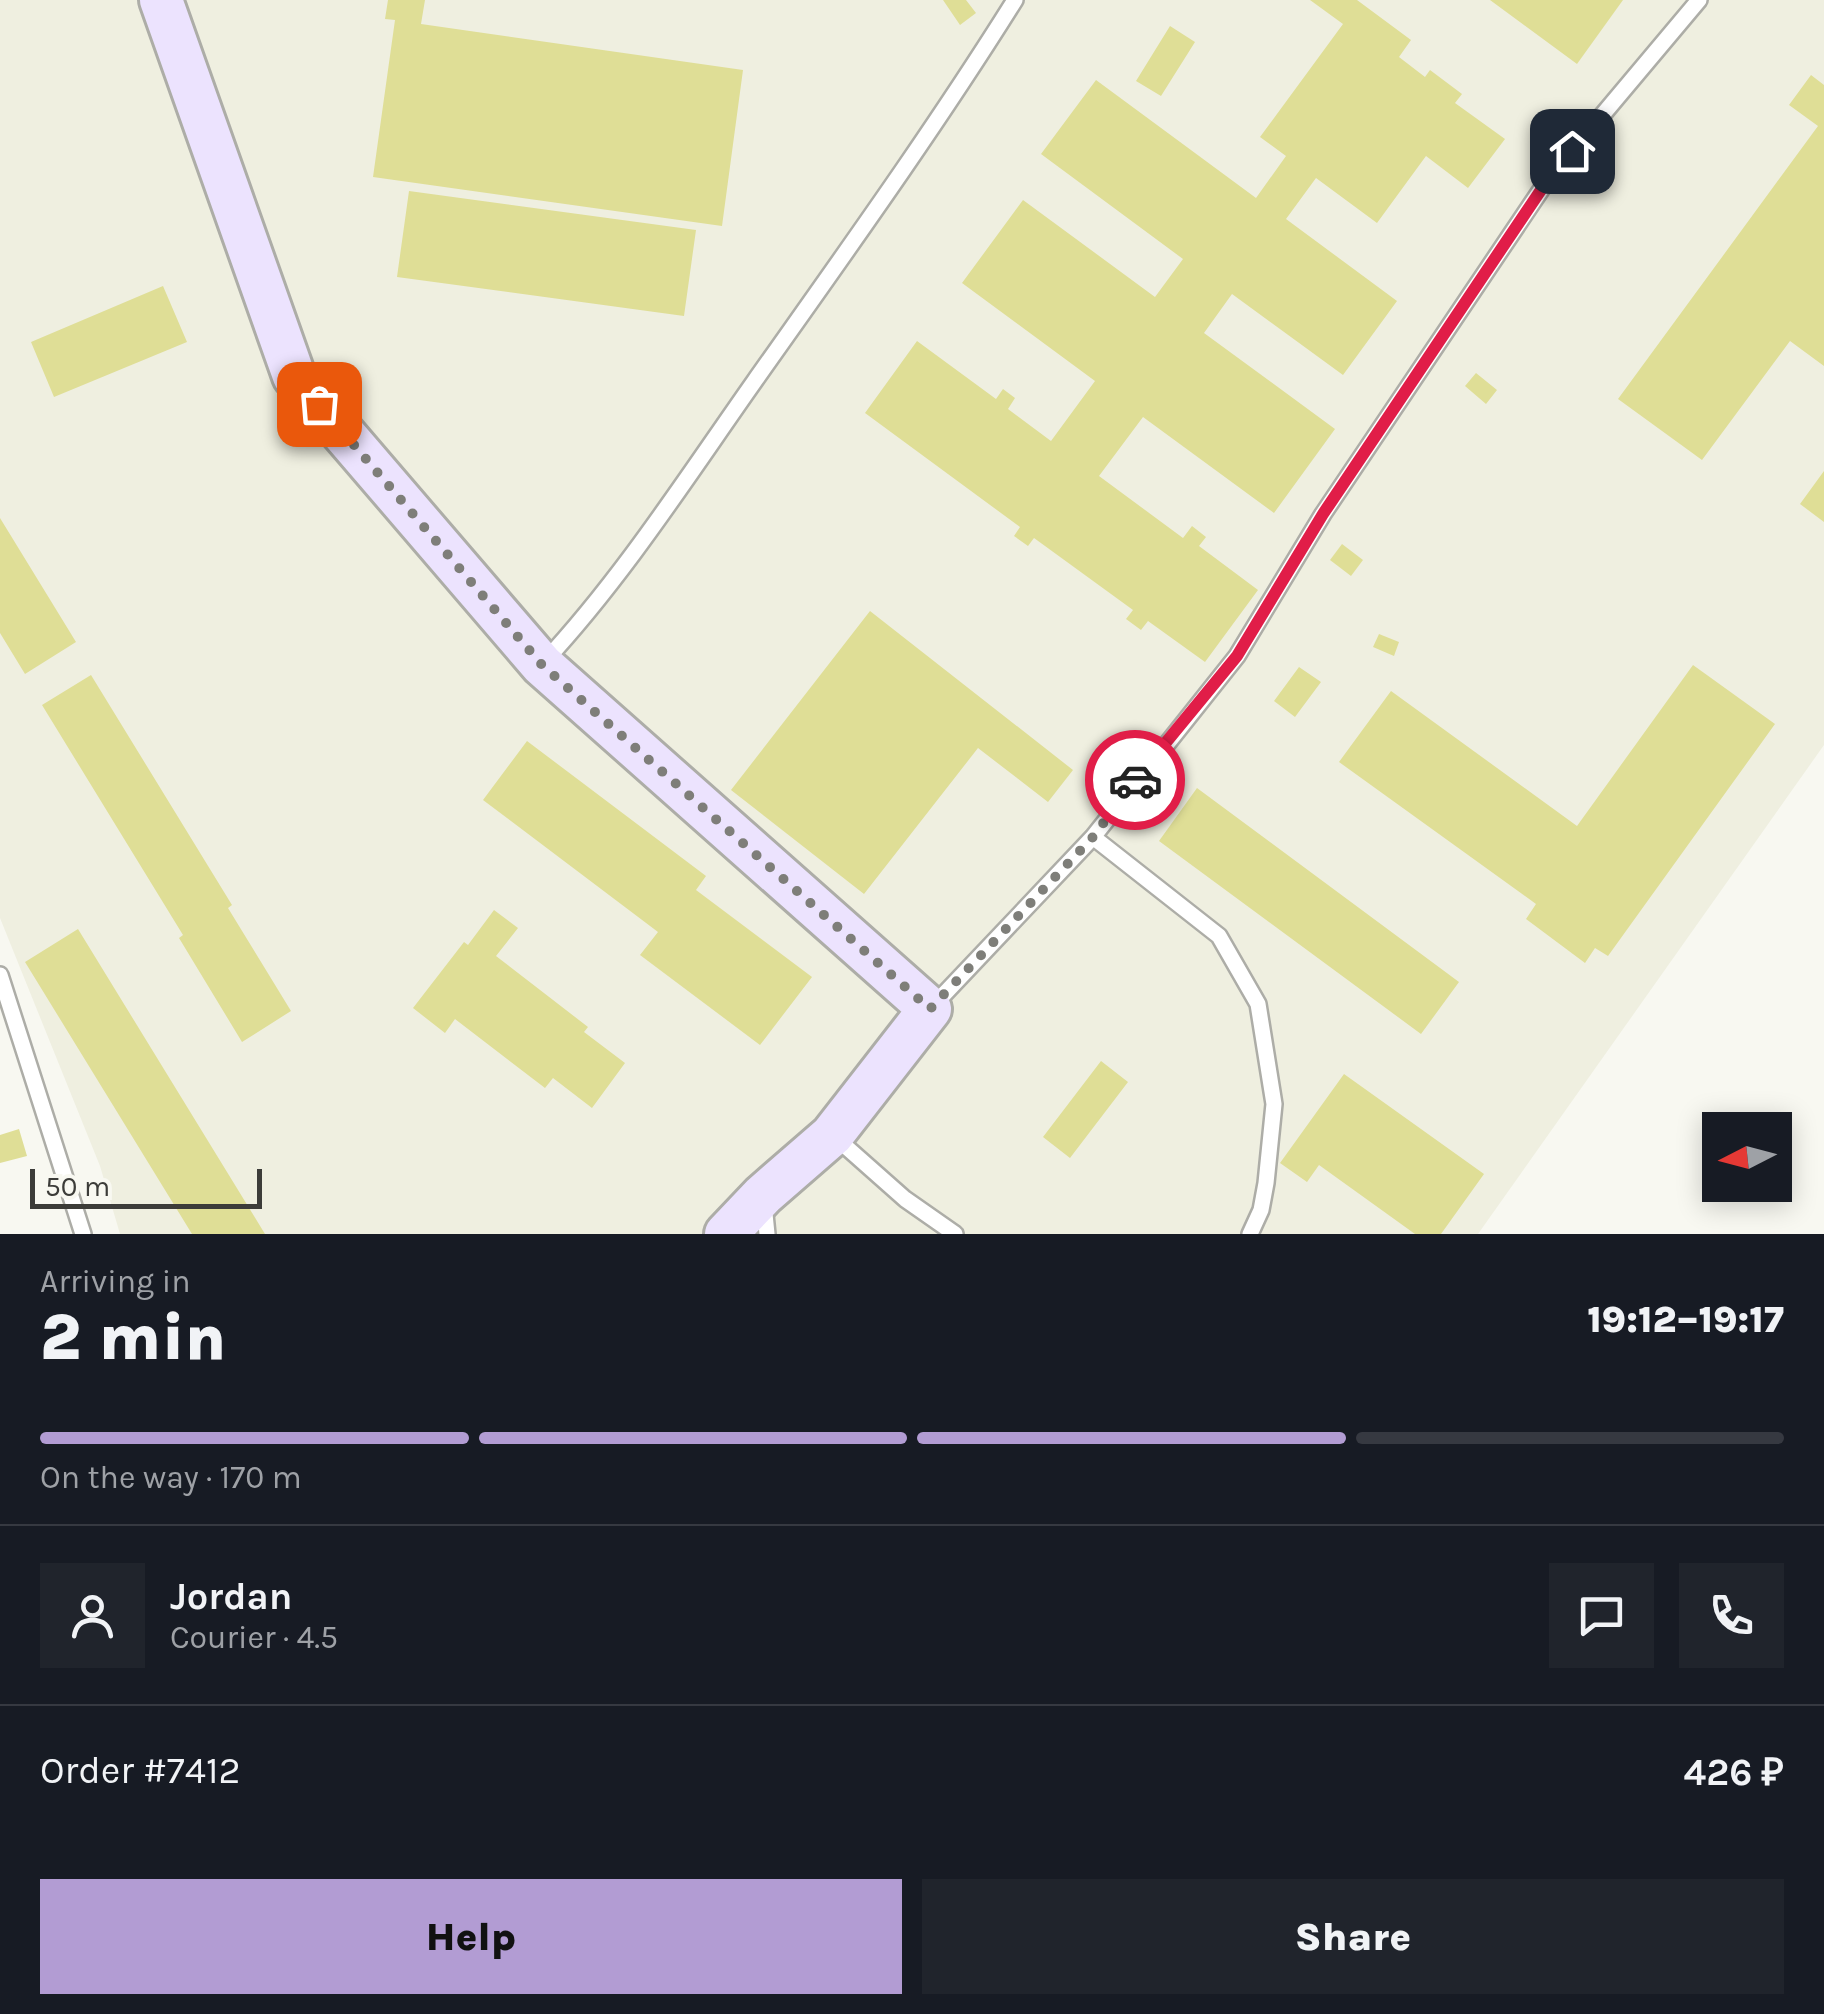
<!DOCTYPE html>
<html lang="en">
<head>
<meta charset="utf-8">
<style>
  body { margin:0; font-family:Karla,sans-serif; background:#20242c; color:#f1f3f6; height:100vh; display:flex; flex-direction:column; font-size:38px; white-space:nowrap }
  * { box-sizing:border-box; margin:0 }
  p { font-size:32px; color:#9ea1a6 }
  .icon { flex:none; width:55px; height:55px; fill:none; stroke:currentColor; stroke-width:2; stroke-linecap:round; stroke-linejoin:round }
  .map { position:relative; height:1234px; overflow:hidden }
  .drawer { display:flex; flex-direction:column; background:#171b24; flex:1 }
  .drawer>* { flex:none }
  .needle { width:65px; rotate:264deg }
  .controls { position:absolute; left:1702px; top:1112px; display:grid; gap:20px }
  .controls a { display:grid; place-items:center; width:90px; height:90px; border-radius:0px; background:#171b24; box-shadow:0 5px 25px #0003; font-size:50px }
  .scale { position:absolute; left:30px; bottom:25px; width:232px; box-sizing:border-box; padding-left:10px; border:5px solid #3c3c39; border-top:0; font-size:28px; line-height:35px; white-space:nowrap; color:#3c3c39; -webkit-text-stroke:8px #f8f8f1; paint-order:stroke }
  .pin { position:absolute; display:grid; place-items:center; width:85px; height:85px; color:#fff; margin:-42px; border-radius:20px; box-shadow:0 5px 15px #0006 }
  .courier { position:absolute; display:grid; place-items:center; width:100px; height:100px; margin:-50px; border:8px solid #e11d48; border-radius:50%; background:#fff; color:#222; box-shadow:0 2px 12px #0007 }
  .headline em { font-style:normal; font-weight:800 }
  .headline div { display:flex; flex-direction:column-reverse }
  .headline { display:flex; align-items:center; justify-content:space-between; height:170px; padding:0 40px }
  h1 { font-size:65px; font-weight:800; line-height:75px }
  .bar { display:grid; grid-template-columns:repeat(4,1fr); gap:15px 10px; align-content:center; height:120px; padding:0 40px }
  .bar i { height:12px; border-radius:8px; background:#363941 }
  .bar .selected { background:#b29cd3 }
  .bar p { grid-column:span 4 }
  .line { display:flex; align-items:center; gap:25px; padding:0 40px; border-top:2px solid #363941 }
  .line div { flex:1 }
  .round { display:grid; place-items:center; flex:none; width:105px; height:105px; border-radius:0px; background:#20242c }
  .button { display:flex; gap:20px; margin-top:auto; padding:20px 40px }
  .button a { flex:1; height:115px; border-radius:0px; background:#b29cd3; color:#111; font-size:40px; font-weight:800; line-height:115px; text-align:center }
  .button a+a { background:#20242c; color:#f1f3f6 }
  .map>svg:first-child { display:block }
  .built { fill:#efefe0 }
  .building { fill:#dfde96 }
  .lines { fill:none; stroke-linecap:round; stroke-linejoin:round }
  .lane-casing { stroke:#adada7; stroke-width:20 }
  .secondary-casing { stroke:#adada7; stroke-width:48 }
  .lane { stroke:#fff; stroke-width:15 }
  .secondary { stroke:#ece3fe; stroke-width:42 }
  .done { stroke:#7e7e79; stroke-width:10; stroke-dasharray:0 18 }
  .route { stroke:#e11d48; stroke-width:12 }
</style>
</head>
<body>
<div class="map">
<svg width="1824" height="1234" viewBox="0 0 1824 1234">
  <rect width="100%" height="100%" fill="#f8f8f1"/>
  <!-- built -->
  <path class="built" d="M0,0H1824V745L1478,1234H120L100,1166L0,918Z"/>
  <!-- building -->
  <path class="building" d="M388,0H425L421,24L743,70L722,226L373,177L395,20L385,19Z
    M943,0H966L976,13L960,25Z
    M1310,0H1357L1411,40L1399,57L1425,77L1430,70L1462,94L1455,103L1505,139L1468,188L1426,156L1377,223L1316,178L1286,219L1397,301L1343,375L1232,294L1204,333L1335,429L1274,513L1143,417L1099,476L1183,538L1192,526L1206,537L1199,546L1258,590L1205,662L1148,621L1141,630L1126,619L1133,610L1034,538L1028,546L1014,536L1020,527L865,413L917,341L996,399L1003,389L1015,398L1008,409L1051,441L1095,381L962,283L1023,200L1155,297L1183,259L1041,154L1096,80L1256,198L1286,156L1260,137L1343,24Z
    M1490,0H1623L1577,64Z
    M1170,26L1195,42L1161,96L1136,81Z
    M1811,75L1824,85V366L1790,341L1702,460L1618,399L1818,126L1789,105Z
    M409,191L696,230L684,316L397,277Z
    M163,286L187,342L54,397L31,342Z
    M1476,373L1497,390L1486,404L1465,386Z
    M1824,471V522L1800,504Z
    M0,518L76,642L25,674L0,633Z
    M1342,544L1363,560L1351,576L1330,560Z
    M870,611L1073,770L1048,802L978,748L864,894L731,790Z
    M1379,634L1399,642L1394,656L1373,647Z
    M1693,665L1775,724L1608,956L1595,948L1585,963L1526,919L1536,904L1339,762L1391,691L1577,826Z
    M1299,667L1321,682L1295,717L1274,701Z
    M91,675L232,905L228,908L291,1011L242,1042L179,938L183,935L42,705Z
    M527,741L706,876L696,890L812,977L760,1045L640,955L658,932L483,800Z
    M1197,788L1459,982L1421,1034L1159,841Z
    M494,910L518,928L496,956L588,1027L584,1032L625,1063L592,1108L553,1078L545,1088L455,1019L445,1033L413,1008L464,942L468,945Z
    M78,929L265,1234H192L25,962Z
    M1101,1061L1128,1082L1070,1158L1043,1137Z
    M1344,1074L1484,1174L1441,1234H1415L1319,1165L1307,1182L1280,1163Z
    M19,1129L27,1156L0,1163V1135Z"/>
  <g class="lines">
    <defs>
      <path id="lane" d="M544,662C623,577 687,477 754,382C843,256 933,131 1015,0
        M1093,837L1219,936L1258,1004L1274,1104L1266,1183L1261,1210L1250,1234
        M0,975L83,1234
        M931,1008L1093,837L1237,656L1323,514L1547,181L1699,0
        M835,1137L905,1199L955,1234
        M764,1204L767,1234"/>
      <path id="secondary" d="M161,0L294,376L542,665L930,1009L832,1135L763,1195L726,1234"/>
    </defs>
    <!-- lane casing -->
    <use href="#lane" class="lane-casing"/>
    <!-- secondary casing -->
    <use href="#secondary" class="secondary-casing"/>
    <!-- lane -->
    <use href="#lane" class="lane"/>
    <!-- secondary -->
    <use href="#secondary" class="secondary"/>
  </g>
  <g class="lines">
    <!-- done -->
    <path class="done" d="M319,404L542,665L930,1009L1093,837L1135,780"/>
    <!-- route -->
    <path class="route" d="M1135,780L1237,656L1323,514L1547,181L1572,151"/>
  </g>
</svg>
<div class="controls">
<a><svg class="needle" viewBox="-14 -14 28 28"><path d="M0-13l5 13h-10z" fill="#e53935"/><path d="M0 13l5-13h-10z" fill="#9ea1a6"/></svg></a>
</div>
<div class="scale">50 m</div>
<div class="pin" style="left:319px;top:404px;background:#ea580c"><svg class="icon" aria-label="bag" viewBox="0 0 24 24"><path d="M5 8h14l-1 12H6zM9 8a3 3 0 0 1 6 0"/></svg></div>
<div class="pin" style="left:1572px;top:151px;background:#1f2937"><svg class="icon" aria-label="home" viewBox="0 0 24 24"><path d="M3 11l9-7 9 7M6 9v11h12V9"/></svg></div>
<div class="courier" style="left:1135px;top:780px"><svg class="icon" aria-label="car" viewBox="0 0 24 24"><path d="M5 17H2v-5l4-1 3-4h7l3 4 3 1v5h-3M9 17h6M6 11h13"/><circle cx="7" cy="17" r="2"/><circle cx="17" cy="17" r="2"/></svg></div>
</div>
<section class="drawer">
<div class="headline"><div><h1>2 min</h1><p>Arriving in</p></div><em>19:12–19:17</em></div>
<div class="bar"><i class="selected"></i><i class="selected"></i><i class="selected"></i><i></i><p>On the way · 170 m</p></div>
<div class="line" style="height:180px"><a class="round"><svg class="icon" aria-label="person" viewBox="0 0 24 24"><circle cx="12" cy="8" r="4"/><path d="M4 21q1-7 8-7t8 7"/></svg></a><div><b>Jordan</b><p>Courier · 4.5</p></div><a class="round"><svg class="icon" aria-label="chat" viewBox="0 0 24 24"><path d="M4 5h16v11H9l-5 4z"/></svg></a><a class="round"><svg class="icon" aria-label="phone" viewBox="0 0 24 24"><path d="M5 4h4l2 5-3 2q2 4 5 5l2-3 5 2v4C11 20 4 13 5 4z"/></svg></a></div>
<div class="line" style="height:130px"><div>Order #7412</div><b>426 ₽</b></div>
<div class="button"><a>Help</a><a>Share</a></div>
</section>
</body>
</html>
